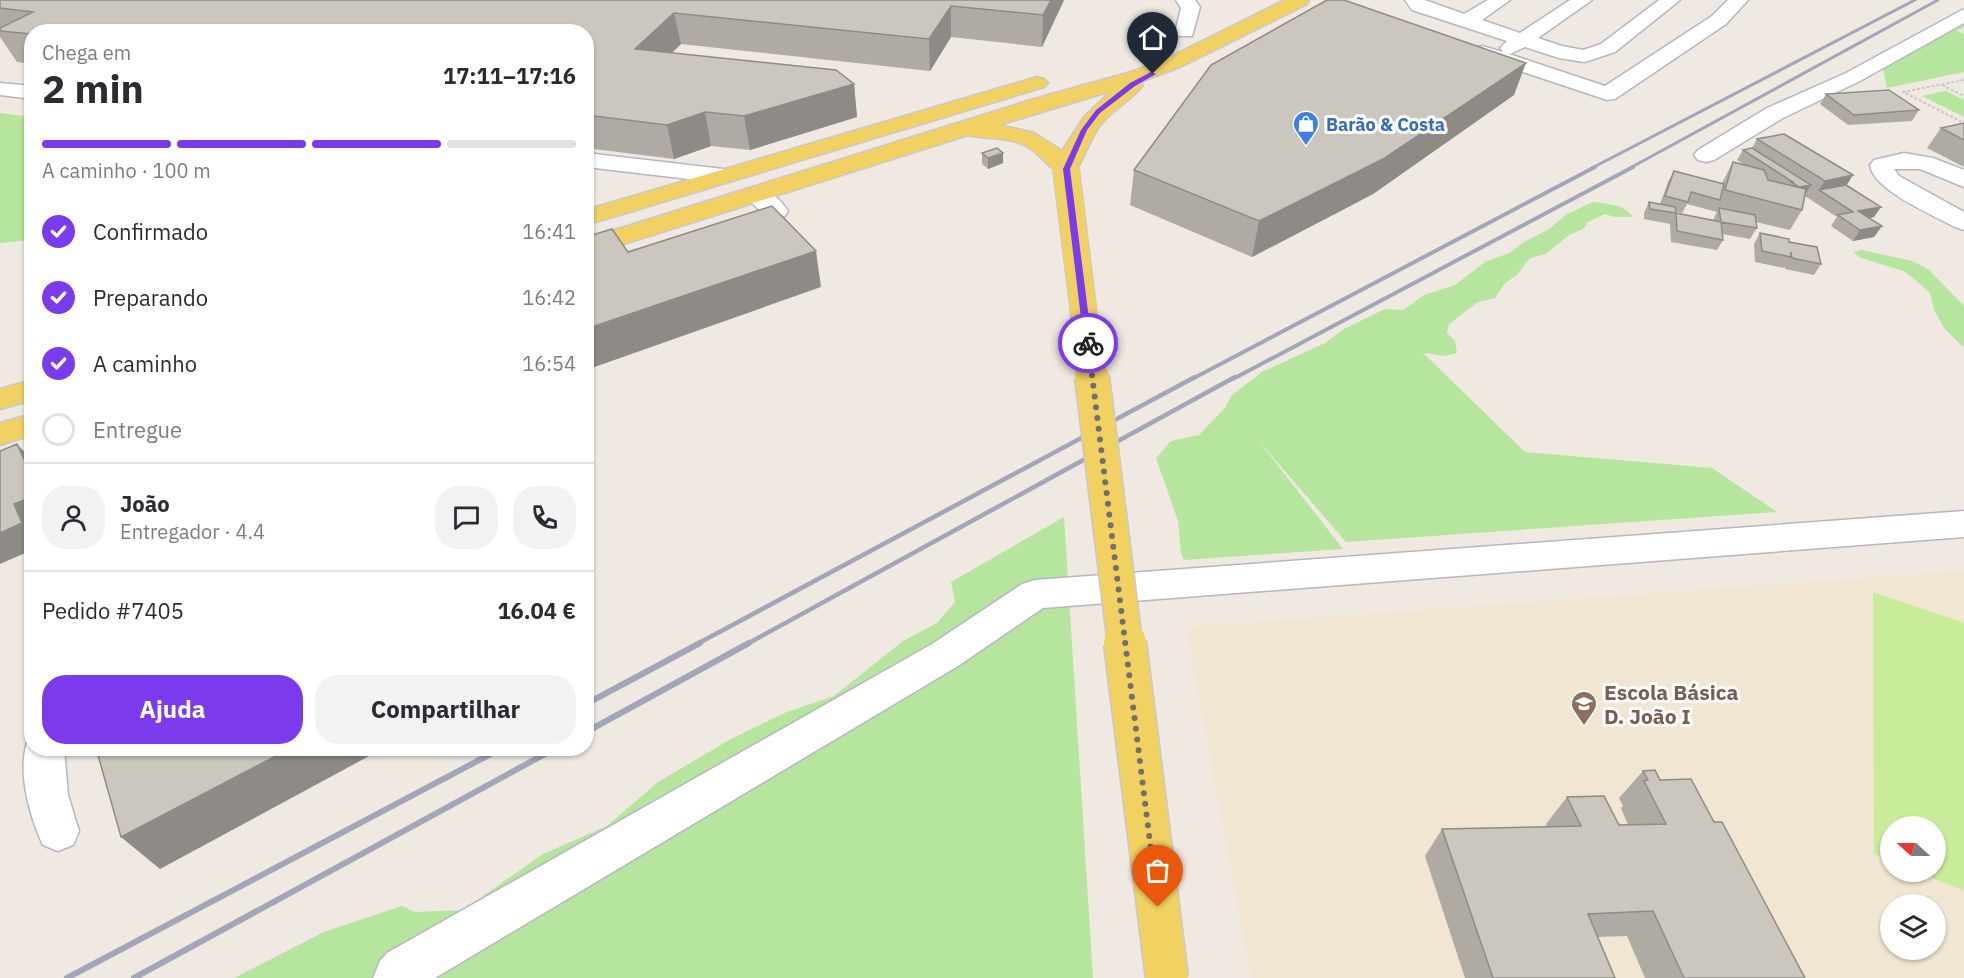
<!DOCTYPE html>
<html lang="pt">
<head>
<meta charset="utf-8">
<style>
  body { margin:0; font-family:"IBM Plex Sans",sans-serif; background:#f2f2f3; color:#2b2b33; height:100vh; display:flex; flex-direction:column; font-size:22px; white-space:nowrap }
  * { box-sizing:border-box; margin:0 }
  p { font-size:20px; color:#7c7c81 }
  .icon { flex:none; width:33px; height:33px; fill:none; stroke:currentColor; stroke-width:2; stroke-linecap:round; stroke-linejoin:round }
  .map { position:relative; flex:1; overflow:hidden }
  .details { position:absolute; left:24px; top:24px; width:570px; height:732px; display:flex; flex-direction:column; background:#fff; border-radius:24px; box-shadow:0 2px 4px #0004 }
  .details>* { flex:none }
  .needle { width:39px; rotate:291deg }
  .fabs { position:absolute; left:1880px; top:816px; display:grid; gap:12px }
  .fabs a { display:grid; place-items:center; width:66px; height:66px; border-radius:50%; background:#fff; box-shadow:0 2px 4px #0004; font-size:30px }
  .pin { position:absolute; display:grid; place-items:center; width:51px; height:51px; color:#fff; margin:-62px -26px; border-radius:50% 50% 50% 0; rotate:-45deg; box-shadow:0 0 6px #0007 }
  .pin .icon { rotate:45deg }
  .courier { position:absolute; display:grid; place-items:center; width:60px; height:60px; margin:-30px; border:4px solid #7c3aed; border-radius:50%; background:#fff; color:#222; box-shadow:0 2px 8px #0007 }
  .summary em { font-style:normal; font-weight:700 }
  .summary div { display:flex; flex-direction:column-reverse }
  .summary { display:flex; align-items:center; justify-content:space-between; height:102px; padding:0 18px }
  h1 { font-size:39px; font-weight:700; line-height:45px }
  .bar { display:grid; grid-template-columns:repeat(4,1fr); gap:9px 6px; align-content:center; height:72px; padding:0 18px }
  .bar i { height:8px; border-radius:4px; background:#e1e1e2 }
  .bar .selected { background:#7c3aed }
  .bar p { grid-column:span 4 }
  .line { display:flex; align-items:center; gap:15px; padding:0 18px; border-top:2px solid #e1e1e2 }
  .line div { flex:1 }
  .round { display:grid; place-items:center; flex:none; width:63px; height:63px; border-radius:24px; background:#f2f2f3 }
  ol { padding:0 18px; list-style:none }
  li { display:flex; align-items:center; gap:18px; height:66px }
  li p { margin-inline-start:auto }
  li .icon { padding:6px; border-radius:50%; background:#7c3aed; color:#fff; stroke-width:4 }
  li:last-child { color:#7c7c81 }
  li i { width:33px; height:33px; border:3px solid #e1e1e2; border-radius:50% }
  .button { display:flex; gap:12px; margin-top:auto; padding:12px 18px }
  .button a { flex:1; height:69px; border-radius:24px; background:#7c3aed; color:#fff; font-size:24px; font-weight:700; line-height:69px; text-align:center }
  .button a+a { background:#f2f2f3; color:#2b2b33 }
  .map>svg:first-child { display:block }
  .education { fill:#f0e6d1; fill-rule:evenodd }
  .green { fill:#b6e59e }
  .pitch { fill:#c9ec9a }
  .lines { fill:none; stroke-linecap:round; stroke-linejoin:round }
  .minor-casing { stroke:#b4b7c1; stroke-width:3 }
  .major-casing { stroke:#c9c9c9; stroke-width:3 }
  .path { stroke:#c9c9c9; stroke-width:2; stroke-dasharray:3 2; stroke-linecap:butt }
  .minor { fill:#fff; fill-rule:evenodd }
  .major { fill:#f2d163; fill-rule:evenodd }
  .rail-far3 { stroke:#a3a6b8; stroke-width:3 }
  .rail-far2 { stroke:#a3a6b8; stroke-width:4 }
  .rail-far1 { stroke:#a3a6b8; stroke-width:4.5 }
  .rail { stroke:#a3a6b8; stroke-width:6 }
  .major-bridge-far2-casing { stroke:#c9c9c9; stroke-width:28; stroke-linecap:butt }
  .major-bridge-far1-casing { stroke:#c9c9c9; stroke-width:37; stroke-linecap:butt }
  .major-bridge-casing { stroke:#c9c9c9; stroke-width:45; stroke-linecap:butt }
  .major-bridge-far2 { stroke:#f2d163; stroke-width:26 }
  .major-bridge-far1 { stroke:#f2d163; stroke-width:34 }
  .major-bridge { stroke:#f2d163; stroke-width:42 }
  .wall { fill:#afaba4; fill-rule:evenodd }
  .shaded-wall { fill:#8e8b86 }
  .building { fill:#cbc7bf; stroke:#8e8b86; stroke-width:1.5 }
  .route { fill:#7c3aed }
  .done { stroke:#726f6d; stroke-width:6; stroke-dasharray:0 10.8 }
  .labels { text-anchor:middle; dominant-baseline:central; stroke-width:6; stroke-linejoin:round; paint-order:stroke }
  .far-shop-label { font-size:18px; font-weight:bold; fill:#366cbe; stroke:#fff; text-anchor:start }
  .education-label { font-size:21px; font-weight:bold; fill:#785e54; stroke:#fff; text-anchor:start }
</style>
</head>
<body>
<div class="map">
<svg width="1964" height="978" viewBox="0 0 1964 978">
  <rect width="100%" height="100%" fill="#efe9e1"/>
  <!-- education -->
  <path class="education" d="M1964,571V978H1251L1186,627ZM1890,826H1935V872H1890ZM1890,904H1935V950H1890Z"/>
  <!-- green -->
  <path class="green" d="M1964,25V28L1956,30L1964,34V72L1887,88L1883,68Z
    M1946,91L1964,100V117L1922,96Z
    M0,113L31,117V240L0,243Z
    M1593,202C1607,204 1625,204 1633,217H1615L1605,214L1588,222L1583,229L1569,235L1546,254L1530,258L1517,275L1505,283L1495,298L1478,302L1449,324L1447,333L1455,341L1457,353L1445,356L1423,353L1525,452L1712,468L1777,512L1346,542L1258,440L1343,549L1184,560L1181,553L1178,521L1156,458L1171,441L1199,435L1225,408L1231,396L1262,372L1325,343L1344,329L1385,309L1403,310L1424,295L1455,285L1485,262L1509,253L1524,242L1549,229L1567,214Z
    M1862,250L1912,261L1928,269L1964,306V348L1944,328L1934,310L1930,293L1919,283L1904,271L1861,258L1853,252Z
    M1064,517L1093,978H234L324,932L402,906L415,912L463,910L543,854L607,826L658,782L731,739L787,712L834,696L903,641L937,623L955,602L951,582Z"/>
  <!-- pitch -->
  <path class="pitch" d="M1873,592L1964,623V891L1917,872H1935V826H1890V860L1874,854Z"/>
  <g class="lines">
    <defs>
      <path id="minor" d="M1176,0H1195L1200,7L1192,36H1178L1175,32L1181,8Z
        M1405,0H1425L1464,14L1488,0H1510L1482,20L1520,33L1570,0H1592L1538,38L1562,46L1583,50L1601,44L1659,0H1680L1615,52L1591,60L1584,62L1559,58L1525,47L1510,54L1503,52L1605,86L1712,16L1728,0H1748L1726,24L1615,99L1607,100L1475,56L1472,52L1475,48L1482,46L1503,52L1500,48L1507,41L1412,10Z
        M1964,9V23L1860,81L1783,118L1714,160L1706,162L1698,160L1694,155L1698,150L1767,108L1846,73Z
        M0,83L32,86V99L0,95Z
        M586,153L723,169L731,171L735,176L731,181L723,183L586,167Z
        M1904,153L1933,158L1964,170V187L1920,169H1894L1899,176L1964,212V230L1955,227C1933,215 1873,190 1870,165L1874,160Z
        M758,187C770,190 781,200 788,211L785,216C767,221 755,208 746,194L749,189Z
        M1964,511V537L1043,608L958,666L435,978H373L380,961L387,953L932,644L1022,584L1035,580Z
        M30,735H32V748H64L68,795L79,831L73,845L58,851L43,845C29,815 15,766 30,735Z"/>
      <path id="major" d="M1285,0H1309L1307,4L1180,67L1140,82L1143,85C1132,100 1113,109 1101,124C1089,139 1085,158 1074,174C1054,179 1045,157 1028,147C1009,136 988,140 968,135L586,256V239L1034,99L1131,72L1166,59ZM1111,91L1084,117L1062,151L1034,133L999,125Z
        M1037,77L1044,79L1048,83L1044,87L586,225V210Z
        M32,380V400L0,409V389Z
        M32,414V435L0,445V423Z"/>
    </defs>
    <!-- minor casing -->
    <use href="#minor" class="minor-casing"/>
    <!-- major casing -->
    <use href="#major" class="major-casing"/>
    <!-- path -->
    <path class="path" d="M1964,80L1903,92L1964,123
      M1942,85L1964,96"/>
    <!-- minor -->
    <use href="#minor" class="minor"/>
    <!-- major -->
    <use href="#major" class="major"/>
    <!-- rail-far3 -->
    <path class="rail-far3" d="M1592,168L1915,0
      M1630,168L1938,0"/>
    <!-- rail-far2 -->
    <path class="rail-far2" d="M1192,379L1595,167
      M1233,379L1633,167"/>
    <!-- rail-far1 -->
    <path class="rail-far1" d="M697,644L1195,377
      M747,644L1235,377"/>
    <!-- rail -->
    <path class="rail" d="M586,704L700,643
      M586,732L749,643
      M67,978L502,748
      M134,978L556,748"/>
    <defs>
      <path id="major-bridge-far2" d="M1066,169L1092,379"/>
      <path id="major-bridge-far1" d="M1092,377L1125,644"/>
      <path id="major-bridge" d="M1125,643L1167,978"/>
    </defs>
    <!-- major-bridge-far2 casing -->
    <use href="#major-bridge-far2" class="major-bridge-far2-casing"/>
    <!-- major-bridge-far1 casing -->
    <use href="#major-bridge-far1" class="major-bridge-far1-casing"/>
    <!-- major-bridge casing -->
    <use href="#major-bridge" class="major-bridge-casing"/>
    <!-- major-bridge-far2 -->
    <use href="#major-bridge-far2" class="major-bridge-far2"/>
    <!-- major-bridge-far1 -->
    <use href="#major-bridge-far1" class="major-bridge-far1"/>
    <!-- major-bridge -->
    <use href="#major-bridge" class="major-bridge"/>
  </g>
  <!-- wall -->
  <path class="wall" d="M0,0H1064L1042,47L951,37L930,71L681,44L672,53L854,84L857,117L750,150L711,146L674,159L586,148V32H32V64L17,62L0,37Z
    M1826,94L1919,110L1912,121L1848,125L1820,104Z
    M1514,95L1373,194L1252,257L1130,205L1134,170Z
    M1964,123V167L1927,148L1941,128Z
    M1757,139L1846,185L1881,207L1874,217L1869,218L1882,226L1874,237L1853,241L1831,226L1837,217L1805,196L1802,210L1790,230L1756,222L1757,228L1750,239L1722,234L1723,240L1717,250L1671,242L1670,224L1644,219V213L1649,202L1660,204L1668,182L1674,171L1722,183L1733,162L1745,165L1737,160L1743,150L1752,148ZM1687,204L1717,212L1713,220L1676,213L1675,211L1682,213Z
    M982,153L1003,163L988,169L982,164Z
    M1760,233L1789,242L1821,264L1814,275L1785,269V266L1784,268L1755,262L1754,244Z
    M1643,771L1660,780L1714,822L1805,978H1645L1627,936L1597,937L1615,978H1465L1425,856L1442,829L1547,827L1546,824L1567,797L1619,825H1628L1621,808L1623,806L1619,798Z"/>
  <!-- shaded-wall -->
  <path class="shaded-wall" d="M1051,0H1064L1042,47L1043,15Z
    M951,6V37L930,71L929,39Z
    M674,13L681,44L642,81L635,49Z
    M1526,63L1514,95L1373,194L1252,257L1259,221Z
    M854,84L857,117L750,150L744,116Z
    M705,112L711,146L674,159L667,125Z
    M1003,153V163L988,169V158Z
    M1853,175L1840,196L1819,190L1825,181Z
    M1811,185L1804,196L1799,187Z
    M1881,207L1874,217L1851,222L1858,211Z
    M1882,226L1874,237L1853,241L1860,230Z
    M816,251L821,287L586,370V329Z
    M17,444L32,460V476Z
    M32,497V550L0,564V533L14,504Z
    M291,748H384L160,869L121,837Z"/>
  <!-- building -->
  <path class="building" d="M0,0H1051L1043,15L951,6L929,39L674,13L635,49L836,70L854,84L744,116L705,112L667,125L586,115V32H32V34L0,31V28L33,12L0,8Z
    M1327,0H1344L1526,63L1383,159L1259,221L1134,170L1211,65Z
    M1889,90L1919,110L1854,115L1826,94Z
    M1964,123V140L1941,128Z
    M1784,134L1853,175L1825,181L1757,139Z
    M997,148L1003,153L988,158L982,153Z
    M1752,148L1811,185L1799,187L1791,182H1793L1743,150Z
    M1733,162L1764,170L1768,180L1806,189L1802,210L1725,190Z
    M1674,171L1724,184L1720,200L1691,192L1688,202L1665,196Z
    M1846,185L1881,207L1858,211L1882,226L1860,230L1838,215L1853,212L1819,190Z
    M1649,202L1675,207L1676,213L1650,209Z
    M772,206L816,251L586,329V237L612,229L628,252Z
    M1719,208L1755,215L1757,228L1721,222Z
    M1676,213L1721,222L1723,240L1677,231Z
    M1760,233L1789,239V242L1817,247L1821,264L1792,258L1791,252V257L1762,251Z
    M17,444L32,476V497L14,504L22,523L0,533V451Z
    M96,748H291L121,837Z
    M1655,770L1660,780L1691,779L1714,822H1722L1805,978H1684L1653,911L1588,914L1615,978H1493L1442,829L1581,826L1567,797L1604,796L1619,825L1666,824L1644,781L1648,780L1643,771Z"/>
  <!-- route -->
  <path class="route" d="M1151,72L1156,74L1135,86L1100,113L1087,130L1070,169L1092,343L1088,345L1084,343L1063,169L1081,130L1096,110L1130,83Z"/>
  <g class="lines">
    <!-- done -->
    <path class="done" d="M1088,343L1158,907"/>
  </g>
  <!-- icons -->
  <defs>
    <symbol id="shop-pin" viewBox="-11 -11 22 30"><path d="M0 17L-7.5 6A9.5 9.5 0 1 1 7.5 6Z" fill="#3f7fe0" stroke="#fff"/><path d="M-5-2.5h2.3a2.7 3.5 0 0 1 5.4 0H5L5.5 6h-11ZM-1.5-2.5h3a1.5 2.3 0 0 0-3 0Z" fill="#fff"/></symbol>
    <symbol id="school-pin" viewBox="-11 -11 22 30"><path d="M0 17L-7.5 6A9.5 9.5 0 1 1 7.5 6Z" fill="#8d6e63" stroke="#fff"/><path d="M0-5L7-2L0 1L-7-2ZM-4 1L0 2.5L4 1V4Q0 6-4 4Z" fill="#fff"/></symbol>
  </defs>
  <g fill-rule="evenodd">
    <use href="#shop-pin" x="1291" y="109" width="30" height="40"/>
    <use href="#school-pin" x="1569" y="689" width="30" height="40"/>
  </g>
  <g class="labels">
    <!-- far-shop labels -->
    <g class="far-shop-label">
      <text x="1326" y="124">Barão &amp; Costa</text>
    </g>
    <!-- education labels -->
    <g class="education-label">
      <text x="1604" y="692">Escola Básica<tspan x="1604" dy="24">D. João I</tspan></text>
    </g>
  </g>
</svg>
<div class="fabs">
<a><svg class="needle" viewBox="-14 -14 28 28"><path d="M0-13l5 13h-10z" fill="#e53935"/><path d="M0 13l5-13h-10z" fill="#7c7c81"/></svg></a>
<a><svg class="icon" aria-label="layers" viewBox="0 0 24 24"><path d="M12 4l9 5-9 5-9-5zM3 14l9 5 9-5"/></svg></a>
</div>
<div class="pin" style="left:1158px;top:907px;background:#ea580c"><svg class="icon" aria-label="bag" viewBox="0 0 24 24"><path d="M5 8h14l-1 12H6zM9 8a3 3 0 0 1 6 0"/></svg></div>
<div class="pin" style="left:1153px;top:74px;background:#1f2937"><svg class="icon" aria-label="home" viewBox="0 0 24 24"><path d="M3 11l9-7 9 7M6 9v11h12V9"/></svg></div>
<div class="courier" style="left:1088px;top:343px"><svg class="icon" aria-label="bike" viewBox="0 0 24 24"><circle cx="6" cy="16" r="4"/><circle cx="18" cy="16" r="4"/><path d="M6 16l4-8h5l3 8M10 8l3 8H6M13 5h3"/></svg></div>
<section class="details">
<div class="summary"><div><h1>2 min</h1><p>Chega em</p></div><em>17:11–17:16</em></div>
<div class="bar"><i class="selected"></i><i class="selected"></i><i class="selected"></i><i></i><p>A caminho · 100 m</p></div>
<ol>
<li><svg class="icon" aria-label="check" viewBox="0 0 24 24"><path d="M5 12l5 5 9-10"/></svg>Confirmado<p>16:41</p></li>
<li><svg class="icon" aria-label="check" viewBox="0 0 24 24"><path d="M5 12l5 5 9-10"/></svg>Preparando<p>16:42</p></li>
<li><svg class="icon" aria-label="check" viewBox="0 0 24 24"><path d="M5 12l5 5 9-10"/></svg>A caminho<p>16:54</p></li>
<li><i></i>Entregue</li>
</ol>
<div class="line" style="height:108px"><a class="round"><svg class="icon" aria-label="person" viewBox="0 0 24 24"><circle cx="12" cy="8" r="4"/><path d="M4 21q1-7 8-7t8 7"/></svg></a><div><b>João</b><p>Entregador · 4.4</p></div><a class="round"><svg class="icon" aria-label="chat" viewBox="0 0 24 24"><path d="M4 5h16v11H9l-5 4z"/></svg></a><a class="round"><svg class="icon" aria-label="phone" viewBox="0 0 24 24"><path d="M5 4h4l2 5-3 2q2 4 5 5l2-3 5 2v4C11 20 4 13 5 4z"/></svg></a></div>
<div class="line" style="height:78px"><div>Pedido #7405</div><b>16.04 €</b></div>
<div class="button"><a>Ajuda</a><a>Compartilhar</a></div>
</section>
</div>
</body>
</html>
